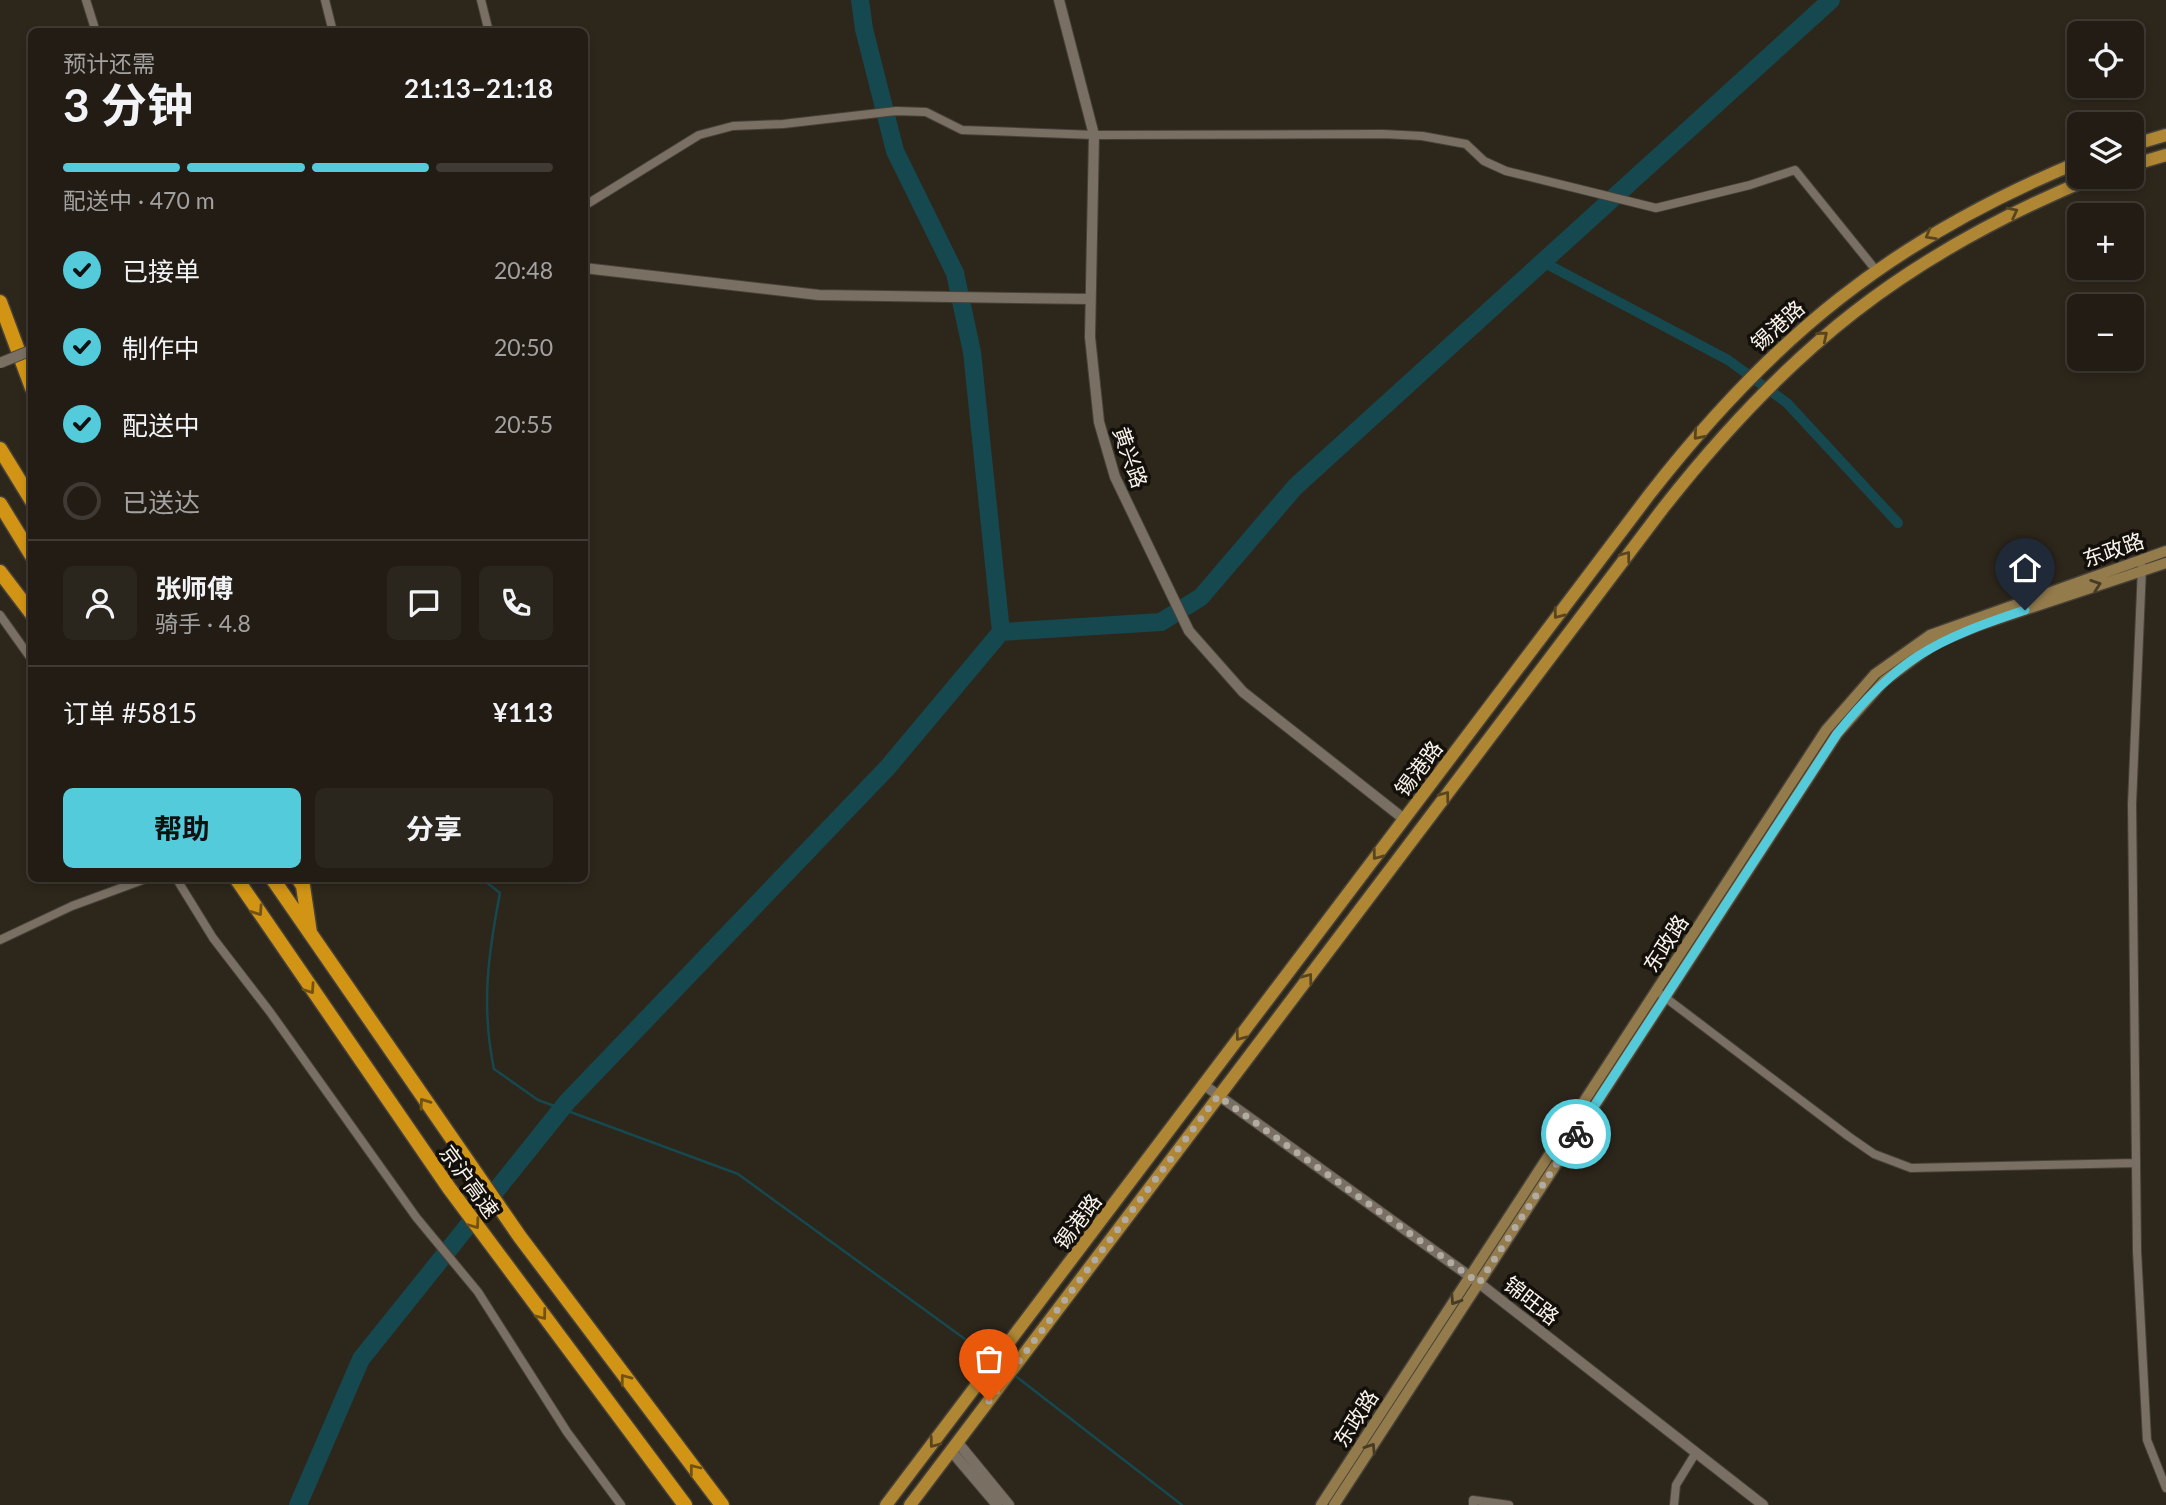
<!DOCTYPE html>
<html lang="zh">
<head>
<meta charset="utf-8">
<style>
  body { margin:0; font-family:Lato,"Noto Sans SC",sans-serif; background:#2a251d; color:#f1f3f6; height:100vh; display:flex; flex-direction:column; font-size:26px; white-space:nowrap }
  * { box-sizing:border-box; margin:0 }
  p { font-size:23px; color:#a2a1a0 }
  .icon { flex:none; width:38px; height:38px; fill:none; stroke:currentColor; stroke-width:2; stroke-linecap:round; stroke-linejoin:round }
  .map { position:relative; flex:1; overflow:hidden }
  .drawer { position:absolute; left:28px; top:28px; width:560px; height:854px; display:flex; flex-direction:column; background:#221c14; border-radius:10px; box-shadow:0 4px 10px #0003,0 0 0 2px #3f3a34 }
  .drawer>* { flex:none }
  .tools { position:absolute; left:2067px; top:21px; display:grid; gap:14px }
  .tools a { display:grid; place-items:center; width:77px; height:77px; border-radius:10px; background:#221c14; box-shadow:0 4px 10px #0003,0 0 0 2px #3f3a34; font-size:35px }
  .pin { position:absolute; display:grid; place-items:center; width:60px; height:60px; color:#fff; margin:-72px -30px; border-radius:50% 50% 50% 0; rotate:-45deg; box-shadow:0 0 7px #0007 }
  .pin .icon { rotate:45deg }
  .courier { position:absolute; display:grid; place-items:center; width:70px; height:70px; margin:-35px; border:5px solid #53cbdb; border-radius:50%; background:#fff; color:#222; box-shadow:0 2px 9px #0007 }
  .overview em { font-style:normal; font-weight:700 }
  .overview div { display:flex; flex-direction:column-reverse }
  .overview { display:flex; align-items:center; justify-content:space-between; height:119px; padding:0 35px }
  h1 { font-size:46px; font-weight:700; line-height:52px }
  .bar { display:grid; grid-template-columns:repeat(4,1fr); gap:10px 7px; align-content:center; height:84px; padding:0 35px }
  .bar i { height:9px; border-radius:5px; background:#3f3a34 }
  .bar .on { background:#53cbdb }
  .bar p { grid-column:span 4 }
  .line { display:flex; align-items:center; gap:18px; padding:0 35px; border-top:2px solid #3f3a34 }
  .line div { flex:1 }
  .round { display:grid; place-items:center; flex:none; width:74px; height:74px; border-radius:10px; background:#2a251d }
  ol { padding:0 35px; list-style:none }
  li { display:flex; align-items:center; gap:21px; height:77px }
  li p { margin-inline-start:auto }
  li .icon { padding:7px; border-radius:50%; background:#53cbdb; color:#111; stroke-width:4 }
  li:last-child { color:#a2a1a0 }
  li i { width:38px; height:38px; border:4px solid #3f3a34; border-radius:50% }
  .primary-button { display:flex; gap:14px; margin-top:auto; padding:14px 35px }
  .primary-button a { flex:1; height:80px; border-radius:10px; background:#53cbdb; color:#111; font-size:28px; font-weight:700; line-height:80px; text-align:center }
  .primary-button a+a { background:#2a251d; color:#f1f3f6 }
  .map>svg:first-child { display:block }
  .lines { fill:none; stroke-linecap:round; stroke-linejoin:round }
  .stream { stroke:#16484f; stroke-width:2.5 }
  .canal { stroke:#16484f; stroke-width:10 }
  .river { stroke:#16484f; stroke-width:18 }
  .minor-casing { stroke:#474138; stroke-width:10 }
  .tertiary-casing { stroke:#474138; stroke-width:12 }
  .secondary-casing { stroke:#474138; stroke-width:13 }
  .primary-casing { stroke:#474138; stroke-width:15 }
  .motorway-casing { stroke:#474138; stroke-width:17 }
  .minor { stroke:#797063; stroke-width:8 }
  .tertiary { stroke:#797063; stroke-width:10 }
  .secondary { stroke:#937b4c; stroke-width:10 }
  .primary { stroke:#ae8634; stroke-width:12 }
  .motorway { stroke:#d19415; stroke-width:14 }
  .tertiary-bridge-casing { stroke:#474138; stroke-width:12; stroke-linecap:butt }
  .tertiary-bridge { stroke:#797063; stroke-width:10 }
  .oneway { stroke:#59451d }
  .oneway2 { stroke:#463b25 }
  .oneway3 { stroke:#725210 }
  .done { stroke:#b1aba2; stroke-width:7; stroke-dasharray:0 12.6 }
  .route { stroke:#53cbdb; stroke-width:9 }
  .labels { text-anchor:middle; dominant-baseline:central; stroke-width:7; stroke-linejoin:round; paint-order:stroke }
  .street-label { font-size:21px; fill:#f8f3eb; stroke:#13100b }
</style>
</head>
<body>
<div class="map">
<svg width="2166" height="1505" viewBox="0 0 2166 1505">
  <rect width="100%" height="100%" fill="#2d261b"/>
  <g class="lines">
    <!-- stream -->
    <path class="stream" d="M481,878L500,893C488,955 481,1007 494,1069L538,1100L738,1174L991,1358
      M1013,1374L1182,1505"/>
    <!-- canal -->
    <path class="canal" d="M1543,262L1728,360L1787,403L1898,523"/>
    <!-- river -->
    <path class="river" d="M860,0L864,29L895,151L955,273L972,352L1001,632
      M298,1505L361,1359L567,1102L888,767L1001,632L1161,622L1201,597L1295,487L1831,0"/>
    <defs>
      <path id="minor" d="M86,0L96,32
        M325,0L333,32
        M481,0L489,32
        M584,206L699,135L733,126L783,124L896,111L926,112L962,130L1094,135L1383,134L1422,136L1466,144L1484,161L1506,171L1656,208L1750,185L1795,170L1875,269
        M2142,567L2132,804L2137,1251L2147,1440L2166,1488
        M0,615L32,660
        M176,878L213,938L270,1012L416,1217L478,1292L567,1432L621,1505
        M0,940L72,906L148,878
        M1662,995L1848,1136L1874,1154L1911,1168L2136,1163
        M1473,1505V1500L1509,1505
        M1674,1505L1676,1485L1695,1454"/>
      <path id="tertiary" d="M1059,0L1094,135L1090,337L1099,422L1115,477L1189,631L1243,692L1404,819
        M584,268L819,295L1090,299
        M1204,1085L1479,1283L1763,1505
        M959,1444L1009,1505
        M952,1452L997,1505"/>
      <path id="secondary" d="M1321,1505L1826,730L1875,674L1930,635L2166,551
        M1334,1505L1837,734L1884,681L1935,643L1979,625L2166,563"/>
      <path id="primary" d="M2132,145L2166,135
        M2132,165L2166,155
        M886,1505L1649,495C1772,337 1892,239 2079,162
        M910,1505L1664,507C1789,348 1906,254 2094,177"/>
      <path id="motorway" d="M0,302L32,388
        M0,449L32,501
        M0,504L32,556
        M0,572L32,614
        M236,878L449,1188L685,1505
        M272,878L520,1237L722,1505
        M298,878L303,886L310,933"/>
    </defs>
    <!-- minor casing -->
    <use href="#minor" class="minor-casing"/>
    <!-- tertiary casing -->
    <use href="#tertiary" class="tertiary-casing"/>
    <!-- secondary casing -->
    <use href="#secondary" class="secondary-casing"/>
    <!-- primary casing -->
    <use href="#primary" class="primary-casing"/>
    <!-- motorway casing -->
    <use href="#motorway" class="motorway-casing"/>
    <!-- minor -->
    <use href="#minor" class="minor"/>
    <!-- tertiary -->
    <use href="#tertiary" class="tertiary"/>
    <!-- secondary -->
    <use href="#secondary" class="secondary"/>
    <!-- primary -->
    <use href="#primary" class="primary"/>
    <!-- motorway -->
    <use href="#motorway" class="motorway"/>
    <defs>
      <path id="tertiary-bridge" d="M0,363L32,350"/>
    </defs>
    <!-- tertiary-bridge casing -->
    <use href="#tertiary-bridge" class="tertiary-bridge-casing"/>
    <!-- tertiary-bridge -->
    <use href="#tertiary-bridge" class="tertiary-bridge"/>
  </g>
  <!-- one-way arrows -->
  <defs><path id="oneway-chevron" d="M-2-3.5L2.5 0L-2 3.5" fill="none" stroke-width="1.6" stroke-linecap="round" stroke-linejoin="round" transform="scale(1.75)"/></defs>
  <g class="oneway">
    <use href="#oneway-chevron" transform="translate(2013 212) rotate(-27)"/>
    <use href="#oneway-chevron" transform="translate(1930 235) rotate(150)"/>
    <use href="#oneway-chevron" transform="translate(1823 336) rotate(-40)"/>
    <use href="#oneway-chevron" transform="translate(1698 435) rotate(131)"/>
    <use href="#oneway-chevron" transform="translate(1626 556) rotate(-53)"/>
    <use href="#oneway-chevron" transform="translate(1558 614) rotate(127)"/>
    <use href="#oneway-chevron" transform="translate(1445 796) rotate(-53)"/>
    <use href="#oneway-chevron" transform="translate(1377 855) rotate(127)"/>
    <use href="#oneway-chevron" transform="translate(1308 978) rotate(-53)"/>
    <use href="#oneway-chevron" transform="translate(1240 1036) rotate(127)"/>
    <use href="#oneway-chevron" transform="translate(934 1443) rotate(127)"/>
  </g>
  <g class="oneway2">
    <use href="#oneway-chevron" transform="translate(2096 585) rotate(-19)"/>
    <use href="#oneway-chevron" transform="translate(1455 1300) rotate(123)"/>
    <use href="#oneway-chevron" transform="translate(1371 1448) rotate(-57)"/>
  </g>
  <g class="oneway3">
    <use href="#oneway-chevron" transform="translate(258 911) rotate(56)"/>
    <use href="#oneway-chevron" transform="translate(310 989) rotate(56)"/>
    <use href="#oneway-chevron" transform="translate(424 1103) rotate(-125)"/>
    <use href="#oneway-chevron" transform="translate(475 1224) rotate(54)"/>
    <use href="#oneway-chevron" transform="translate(542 1315) rotate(53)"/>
    <use href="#oneway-chevron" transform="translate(625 1379) rotate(-127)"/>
    <use href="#oneway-chevron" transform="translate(694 1469) rotate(-128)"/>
  </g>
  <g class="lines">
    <!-- done -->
    <path class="done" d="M989,1401L1218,1096L1479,1283L1576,1134"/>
    <!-- route -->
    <path class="route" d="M1576,1134L1837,734C1896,659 1937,639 2025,610"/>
  </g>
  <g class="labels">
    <!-- street labels -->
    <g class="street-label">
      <text transform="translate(1777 325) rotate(-42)">锡港路</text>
      <text transform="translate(1131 457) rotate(71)">黄兴路</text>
      <text transform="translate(2113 549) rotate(-19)">东政路</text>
      <text transform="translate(1418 768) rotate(-53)">锡港路</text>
      <text transform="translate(1665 943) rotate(-57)">东政路</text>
      <text transform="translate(470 1181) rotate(54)">京沪高速</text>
      <text transform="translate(1077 1221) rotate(-53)">锡港路</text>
      <text transform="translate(1532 1300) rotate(38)">锦旺路</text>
      <text transform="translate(1355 1418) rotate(-57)">东政路</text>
    </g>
  </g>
</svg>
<div class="tools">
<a><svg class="icon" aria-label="locate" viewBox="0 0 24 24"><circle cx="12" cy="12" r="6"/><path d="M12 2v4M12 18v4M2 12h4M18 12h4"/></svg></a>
<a><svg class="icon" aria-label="layers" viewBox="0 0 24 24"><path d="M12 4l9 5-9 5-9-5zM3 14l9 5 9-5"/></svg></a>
<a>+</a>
<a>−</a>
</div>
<div class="pin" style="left:989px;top:1401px;background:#ea580c"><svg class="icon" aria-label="bag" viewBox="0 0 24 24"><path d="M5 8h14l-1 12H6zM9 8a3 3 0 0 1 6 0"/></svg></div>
<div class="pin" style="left:2025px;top:610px;background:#1f2937"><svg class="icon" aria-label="home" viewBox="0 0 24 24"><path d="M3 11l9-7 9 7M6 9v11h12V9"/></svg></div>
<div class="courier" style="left:1576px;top:1134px"><svg class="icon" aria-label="bike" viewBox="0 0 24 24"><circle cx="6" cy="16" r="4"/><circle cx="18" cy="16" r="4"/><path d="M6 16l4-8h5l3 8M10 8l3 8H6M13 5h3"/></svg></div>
<section class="drawer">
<div class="overview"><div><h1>3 分钟</h1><p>预计还需</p></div><em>21:13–21:18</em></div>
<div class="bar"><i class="on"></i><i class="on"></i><i class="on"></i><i></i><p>配送中 · 470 m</p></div>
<ol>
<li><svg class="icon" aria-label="check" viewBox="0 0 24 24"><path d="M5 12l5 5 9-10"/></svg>已接单<p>20:48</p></li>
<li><svg class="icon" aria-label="check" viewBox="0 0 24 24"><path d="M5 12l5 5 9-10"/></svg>制作中<p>20:50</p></li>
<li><svg class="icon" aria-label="check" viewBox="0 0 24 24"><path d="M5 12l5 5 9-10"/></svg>配送中<p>20:55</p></li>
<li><i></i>已送达</li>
</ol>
<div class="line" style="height:126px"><a class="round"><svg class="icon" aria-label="person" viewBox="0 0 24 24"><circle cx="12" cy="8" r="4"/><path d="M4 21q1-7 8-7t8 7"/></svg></a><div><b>张师傅</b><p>骑手 · 4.8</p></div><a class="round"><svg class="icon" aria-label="chat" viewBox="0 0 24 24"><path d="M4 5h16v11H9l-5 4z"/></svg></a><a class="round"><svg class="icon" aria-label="phone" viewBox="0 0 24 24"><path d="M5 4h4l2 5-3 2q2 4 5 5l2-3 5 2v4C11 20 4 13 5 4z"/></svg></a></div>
<div class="line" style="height:91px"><div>订单 #5815</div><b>¥113</b></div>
<div class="primary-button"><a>帮助</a><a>分享</a></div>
</section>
</div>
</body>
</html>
